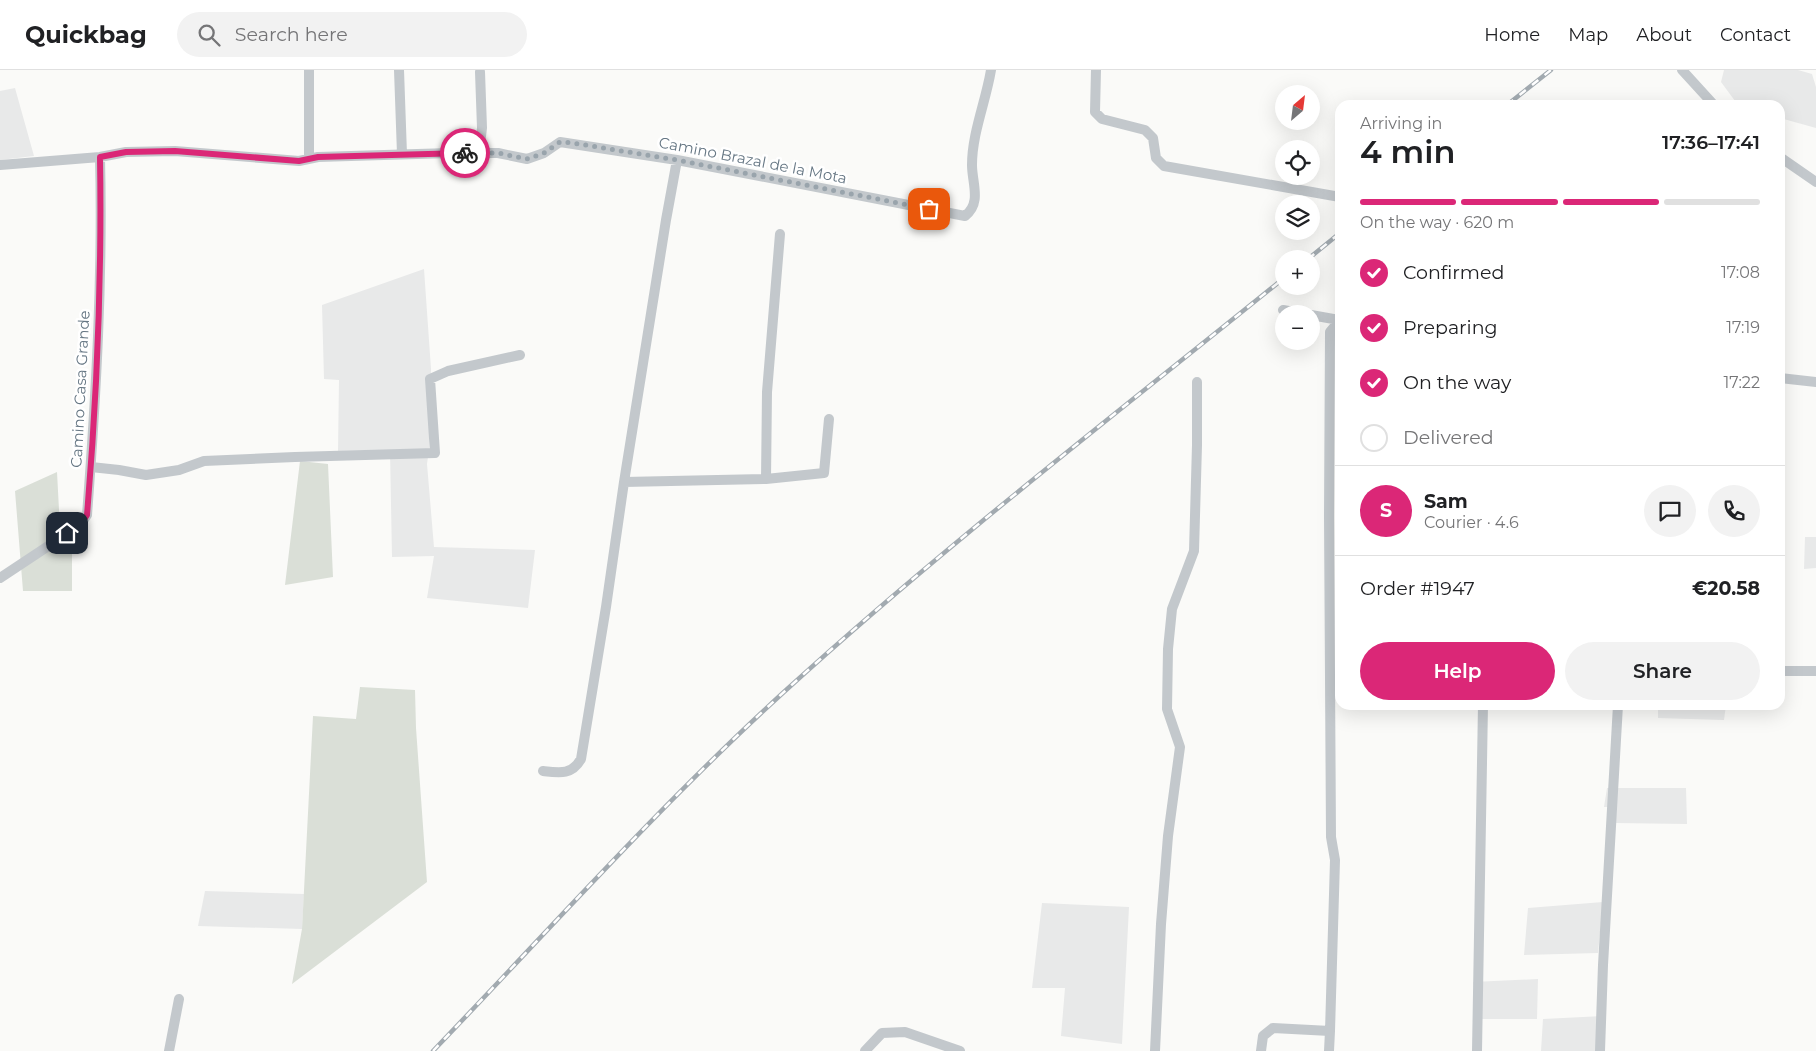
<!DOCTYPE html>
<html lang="en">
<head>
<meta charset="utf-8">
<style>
  body { margin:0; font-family:Montserrat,sans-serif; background:#f2f2f2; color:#202124; height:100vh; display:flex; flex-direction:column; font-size:19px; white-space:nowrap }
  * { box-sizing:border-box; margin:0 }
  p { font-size:16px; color:#757577 }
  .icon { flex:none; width:28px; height:28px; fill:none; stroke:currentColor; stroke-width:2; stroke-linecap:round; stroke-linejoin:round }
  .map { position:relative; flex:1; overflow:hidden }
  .sheet { position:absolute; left:1335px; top:30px; width:450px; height:610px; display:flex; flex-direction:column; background:#fff; border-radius:15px; box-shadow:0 5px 20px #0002 }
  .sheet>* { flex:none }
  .needle { width:32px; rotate:28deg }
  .buttons { position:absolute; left:1275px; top:15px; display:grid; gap:10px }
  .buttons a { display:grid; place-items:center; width:45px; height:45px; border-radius:50%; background:#fff; box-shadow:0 5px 20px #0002; font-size:25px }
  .pin { position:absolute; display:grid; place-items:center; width:42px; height:42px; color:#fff; margin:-21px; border-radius:10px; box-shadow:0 2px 8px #0006 }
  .courier { position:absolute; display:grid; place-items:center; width:50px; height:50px; margin:-25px; border:4px solid #db2777; border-radius:50%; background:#fff; color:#222; box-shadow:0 1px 6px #0007 }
  .headline em { font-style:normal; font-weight:600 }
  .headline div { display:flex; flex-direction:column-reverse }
  .headline { display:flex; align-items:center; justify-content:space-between; height:85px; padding:0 25px }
  h1 { font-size:32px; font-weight:600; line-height:38px }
  .bar { display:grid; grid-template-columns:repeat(4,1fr); gap:8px 5px; align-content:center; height:60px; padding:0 25px }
  .bar i { height:6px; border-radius:4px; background:#e0e0e0 }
  .bar .on { background:#db2777 }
  .bar p { grid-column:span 4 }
  .line { display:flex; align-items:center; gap:12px; padding:0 25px; border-top:1px solid #e0e0e0 }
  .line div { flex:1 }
  .round { display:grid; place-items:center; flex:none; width:52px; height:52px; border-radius:26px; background:#f2f2f2 }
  ol { padding:0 25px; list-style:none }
  li { display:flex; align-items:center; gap:15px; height:55px }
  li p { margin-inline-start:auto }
  li .icon { padding:5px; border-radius:50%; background:#db2777; color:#fff; stroke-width:4 }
  li:last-child { color:#757577 }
  li i { width:28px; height:28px; border:2px solid #e0e0e0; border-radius:50% }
  .action { display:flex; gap:10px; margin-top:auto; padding:10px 25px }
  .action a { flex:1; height:58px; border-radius:30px; background:#db2777; color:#fff; font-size:20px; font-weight:600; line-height:58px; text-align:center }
  .action a+a { background:#f2f2f2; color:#202124 }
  header { display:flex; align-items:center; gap:30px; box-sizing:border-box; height:70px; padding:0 25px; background:#fff; border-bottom:1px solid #e0e0e0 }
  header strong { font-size:24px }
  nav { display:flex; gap:28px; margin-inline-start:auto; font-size:18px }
  .search { width:350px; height:45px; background:#f2f2f2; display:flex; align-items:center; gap:12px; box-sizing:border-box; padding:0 18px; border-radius:28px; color:#757577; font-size:19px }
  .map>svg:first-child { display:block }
  .built { fill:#e8e9e9 }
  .green { fill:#dadfd7 }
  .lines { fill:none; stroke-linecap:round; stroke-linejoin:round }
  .minor { stroke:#c3c8cc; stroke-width:10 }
  .rail-casing { stroke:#a2aab0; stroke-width:4.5 }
  .rail { stroke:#fff; stroke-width:2.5; stroke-dasharray:8; stroke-linecap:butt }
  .done { stroke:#99a4ac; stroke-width:5; stroke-dasharray:0 9 }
  .route { stroke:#db2777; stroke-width:6 }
  .labels { text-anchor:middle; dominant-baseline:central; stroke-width:5; stroke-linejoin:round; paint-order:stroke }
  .street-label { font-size:15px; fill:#657683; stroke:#fff }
</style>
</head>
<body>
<header>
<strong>Quickbag</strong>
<div class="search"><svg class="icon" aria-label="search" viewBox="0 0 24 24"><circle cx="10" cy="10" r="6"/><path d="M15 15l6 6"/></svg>Search here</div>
<nav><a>Home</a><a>Map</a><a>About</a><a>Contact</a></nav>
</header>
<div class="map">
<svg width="1816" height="981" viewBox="0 0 1816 981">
  <rect width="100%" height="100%" fill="#fafaf8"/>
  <!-- built -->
  <path class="built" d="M1724,0H1798L1812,4L1816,17V58L1780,48V35H1738L1721,12Z
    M15,18L34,86L0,90V21Z
    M424,199L431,299L429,380L427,394L434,477L535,480L528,538L427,528L434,486L392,487L390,380L338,381L339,310L324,309L322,235Z
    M1805,467H1816V498L1804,499Z
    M1658,635H1726L1724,650L1658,648Z
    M1607,718H1686L1687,754L1615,753L1617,737H1604Z
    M205,821L304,824L302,859L198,856Z
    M1603,832L1598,883L1524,885L1528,838Z
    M1042,833L1129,837L1122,974L1061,966L1065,918H1032Z
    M1538,909L1537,949H1480L1473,912Z
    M1603,946L1600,981H1541L1543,949Z"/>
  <!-- green -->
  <path class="green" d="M300,391L328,394L333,507L285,515Z
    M57,402L60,459L72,465V521H23L15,421Z
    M360,617L415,620L416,658L427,812L292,914L302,859L313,646L356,649Z"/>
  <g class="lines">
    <!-- minor -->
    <path class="minor" d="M309,0V89
      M399,0L402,84
      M1096,0L1095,42L1102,49L1145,60L1153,68L1156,88L1164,96L1340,127
      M1682,0L1714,35
      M479,83L482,58L480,2
      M1780,87L1816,112
      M677,90L666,150L624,412L766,409L767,322L780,164
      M0,95L100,87L126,82L175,81L299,91L318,87L450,83H498L527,89L544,83L560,72L677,90L965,146C982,133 972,113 972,95C972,63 986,31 991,0
      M1283,240L1305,244
      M1311,245L1339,250
      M1780,308L1816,312
      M91,397L119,400L146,405L179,400L204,391L295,387L435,383L430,309L448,301L520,285
      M766,409L824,403L829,349
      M0,508L80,455L87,445C96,326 103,207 100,87
      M1780,601H1816
      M543,701C560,703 572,705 581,689L606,537L624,412
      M1330,961L1335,790L1331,767L1329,446L1330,262L1340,250
      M169,981L179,929
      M865,981L882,963L905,962L960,981
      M1155,981L1161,854L1168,766L1180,677L1167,639L1168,579L1172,539L1194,481L1197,375V312
      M1261,981L1263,966L1273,958L1330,961L1329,981
      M1477,981L1483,635
      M1600,981L1603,895L1618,635"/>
    <defs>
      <path id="rail" d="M1507,35L1551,0
        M1308,189L1340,163
        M433,981C549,860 661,734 785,621C944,476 1116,344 1284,208"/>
    </defs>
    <!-- rail casing -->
    <use href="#rail" class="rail-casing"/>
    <!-- rail -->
    <use href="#rail" class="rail"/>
  </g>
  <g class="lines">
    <!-- done -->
    <path class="done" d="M465,83H498L527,89L544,83L560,72L573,73L677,90L929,139"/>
    <!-- route -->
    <path class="route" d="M67,463L80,455L87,445C97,326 102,206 100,87L126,82L175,81L299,91L318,87L465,83"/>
  </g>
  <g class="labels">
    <!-- street labels -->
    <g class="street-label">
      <text transform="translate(753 90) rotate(11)">Camino Brazal de la Mota</text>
      <text transform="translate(80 319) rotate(-87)">Camino Casa Grande</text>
    </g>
  </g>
</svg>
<div class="buttons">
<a><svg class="needle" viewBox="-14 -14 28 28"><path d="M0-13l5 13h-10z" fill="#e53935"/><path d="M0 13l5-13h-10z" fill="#757577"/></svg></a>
<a><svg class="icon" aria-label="locate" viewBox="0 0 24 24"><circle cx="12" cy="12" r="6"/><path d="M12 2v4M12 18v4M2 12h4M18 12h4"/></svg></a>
<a><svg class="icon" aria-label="layers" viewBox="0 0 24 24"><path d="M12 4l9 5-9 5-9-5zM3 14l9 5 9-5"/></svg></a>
<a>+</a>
<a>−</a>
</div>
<div class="pin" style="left:929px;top:139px;background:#ea580c"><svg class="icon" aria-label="bag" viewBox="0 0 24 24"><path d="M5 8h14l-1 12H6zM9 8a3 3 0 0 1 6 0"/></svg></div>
<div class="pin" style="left:67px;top:463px;background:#1f2937"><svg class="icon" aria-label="home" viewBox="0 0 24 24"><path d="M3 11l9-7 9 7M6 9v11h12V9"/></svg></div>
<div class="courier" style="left:465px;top:83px"><svg class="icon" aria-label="bike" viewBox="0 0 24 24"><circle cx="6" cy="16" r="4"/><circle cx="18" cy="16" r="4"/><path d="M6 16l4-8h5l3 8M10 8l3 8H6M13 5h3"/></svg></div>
<section class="sheet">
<div class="headline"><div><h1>4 min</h1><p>Arriving in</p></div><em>17:36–17:41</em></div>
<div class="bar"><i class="on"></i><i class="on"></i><i class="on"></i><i></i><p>On the way · 620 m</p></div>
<ol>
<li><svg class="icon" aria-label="check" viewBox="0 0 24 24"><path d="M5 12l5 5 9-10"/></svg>Confirmed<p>17:08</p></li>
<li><svg class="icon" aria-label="check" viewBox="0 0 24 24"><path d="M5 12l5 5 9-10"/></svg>Preparing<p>17:19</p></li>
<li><svg class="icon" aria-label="check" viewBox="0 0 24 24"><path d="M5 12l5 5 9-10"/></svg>On the way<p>17:22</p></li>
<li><i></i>Delivered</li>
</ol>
<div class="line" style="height:90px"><b class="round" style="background:#db2777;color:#fff">S</b><div><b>Sam</b><p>Courier · 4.6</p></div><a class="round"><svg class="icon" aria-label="chat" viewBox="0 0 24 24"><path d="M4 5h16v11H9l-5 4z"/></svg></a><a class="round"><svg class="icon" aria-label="phone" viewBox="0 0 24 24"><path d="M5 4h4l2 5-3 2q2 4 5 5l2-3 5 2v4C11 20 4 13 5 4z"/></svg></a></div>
<div class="line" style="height:65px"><div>Order #1947</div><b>€20.58</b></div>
<div class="action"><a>Help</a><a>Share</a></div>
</section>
</div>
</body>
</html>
